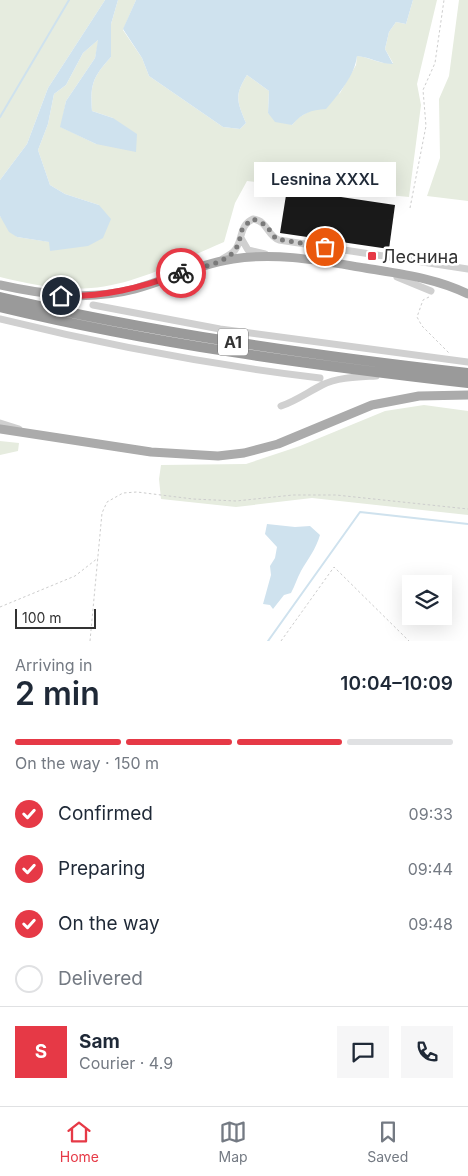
<!DOCTYPE html>
<html lang="en">
<head>
<meta charset="utf-8">
<style>
  body { margin:0; font-family:Inter,sans-serif; background:#f6f6f7; color:#1f2937; height:100vh; display:flex; flex-direction:column; font-size:19px; white-space:nowrap }
  * { box-sizing:border-box; margin:0 }
  p { font-size:16px; color:#747a83 }
  .icon { flex:none; width:28px; height:28px; fill:none; stroke:currentColor; stroke-width:2; stroke-linecap:round; stroke-linejoin:round }
  .map { position:relative; height:641px; overflow:hidden }
  .sheet { display:flex; flex-direction:column; background:#fff; flex:1 }
  .sheet>* { flex:none }
  .fabs { position:absolute; left:402px; top:575px; display:grid; gap:10px }
  .fabs a { display:grid; place-items:center; width:50px; height:50px; border-radius:0px; background:#fff; box-shadow:0 5px 20px #0002; font-size:25px }
  .scale { position:absolute; left:15px; bottom:12px; width:81px; box-sizing:border-box; padding-left:5px; border:2px solid #333; border-top:0; font-size:14px; line-height:18px; white-space:nowrap; color:#333; -webkit-text-stroke:4px #fff; paint-order:stroke }
  .pin { position:absolute; display:grid; place-items:center; width:42px; height:42px; color:#fff; margin:-21px; border:2px solid #fff; border-radius:50%; box-shadow:0 1px 5px #0007 }
  .courier { position:absolute; display:grid; place-items:center; width:50px; height:50px; margin:-25px; border:4px solid #e63946; border-radius:50%; background:#fff; color:#222; box-shadow:0 1px 6px #0007 }
  .bubble { position:absolute; height:35px; border-radius:0px; background:#fff; box-shadow:0 5px 20px #0002; font-size:16px; font-weight:600; line-height:35px; text-align:center }
  .headline em { font-style:normal; font-weight:600 }
  .headline div { display:flex; flex-direction:column-reverse }
  .headline { display:flex; align-items:center; justify-content:space-between; height:85px; padding:0 15px }
  h1 { font-size:32px; font-weight:600; line-height:38px }
  .bar { display:grid; grid-template-columns:repeat(4,1fr); gap:8px 5px; align-content:center; height:60px; padding:0 15px }
  .bar i { height:6px; border-radius:4px; background:#e0e1e3 }
  .bar .current { background:#e63946 }
  .bar p { grid-column:span 4 }
  .line { display:flex; align-items:center; gap:12px; padding:0 15px; border-top:1px solid #e0e1e3 }
  .line div { flex:1 }
  .round { display:grid; place-items:center; flex:none; width:52px; height:52px; border-radius:0px; background:#f6f6f7 }
  ol { padding:0 15px; list-style:none }
  li { display:flex; align-items:center; gap:15px; height:55px }
  li p { margin-inline-start:auto }
  li .icon { padding:5px; border-radius:50%; background:#e63946; color:#fff; stroke-width:4 }
  li:last-child { color:#747a83 }
  li i { width:28px; height:28px; border:2px solid #e0e1e3; border-radius:50% }
  .menu { display:flex; justify-content:space-around; align-items:center; height:70px; border-top:1px solid #e0e1e3; background:#fff; font-size:14px; color:#747a83 }
  .menu a { display:grid; justify-items:center; gap:2px }
  .menu .current { color:#e63946 }
  .map>svg:first-child { display:block }
  .green { fill:#e6ecdf }
  .water { fill:#cfe2ee }
  .lines { fill:none; stroke-linecap:round; stroke-linejoin:round }
  .stream { stroke:#cfe2ee; stroke-width:2 }
  .building { fill:#1a1a1a }
  .path { stroke:#cdcdcd; stroke-width:1; stroke-dasharray:2.5 2.5; stroke-linecap:butt }
  .minor { stroke:#d0d0d0; stroke-width:7 }
  .major { stroke:#ababab; stroke-width:9 }
  .highway { stroke:#9a9a9a; stroke-width:10 }
  .done { stroke:#7a7a7a; stroke-width:5; stroke-dasharray:0 9 }
  .route { stroke:#e63946; stroke-width:6 }
  .poi-dot { fill:#e63946; stroke:#fff; stroke-width:2 }
  .labels { text-anchor:middle; dominant-baseline:central; stroke-width:5; stroke-linejoin:round; paint-order:stroke }
  .shield { fill:#fff; stroke:#707070; stroke-width:1 }
  .shield-label { font-size:16px; font-weight:bold; fill:#333 }
  .poi-label { font-size:18px; fill:#333; stroke:#fff; text-anchor:start }
</style>
</head>
<body>
<div class="map">
<svg width="468" height="641" viewBox="0 0 468 641">
  <rect width="100%" height="100%" fill="#fff"/>
  <!-- green -->
  <path class="green" d="M0,0H105L48,88L27,144L0,180Z
    M118,0H136L123,30L142,58L149,76L223,127L240,129L246,123C237,101 234,96 247,75L269,91L268,113L292,125L298,118L340,93L356,65L357,56C370,57 380,65 393,63L385,49L389,32L396,22L406,24L413,0H437L417,84L421,105L409,197L247,181L235,203L224,242C184,259 135,285 91,288C61,291 29,284 0,277V216L17,237L50,242V251L99,205L65,194L50,185L38,150L48,124L54,94L66,85L83,53L99,39L95,58L66,101L61,127L96,144L113,118L92,111C90,84 93,77 111,57V24Z
    M459,0H468V201L427,196L440,158L439,99L449,76Z
    M424,405L468,411V515L312,498L236,507L161,499L159,479L161,465L246,464L300,446L385,411Z
    M0,441L19,443L18,451L0,455Z"/>
  <!-- water -->
  <path class="water" d="M105,0H118L111,24V57C93,77 90,84 92,111L113,118L137,134L136,152L96,144L60,127L66,101L95,58L98,40L83,53L66,85L54,94L48,124L38,150L50,185L65,194L99,205L111,219L103,238L88,246L50,251L49,242L17,237L9,232L0,216V180L27,144L48,88Z
    M136,0H413L406,24L396,22L389,32L385,49L393,64C380,64 370,57 357,56C355,75 339,94 326,109C311,110 302,113 292,125L275,122L268,113L269,91L247,75C234,96 237,101 246,123L240,129L223,127L149,76L142,58L123,29Z
    M267,524L295,527L310,526L320,535C316,549 308,559 301,571C297,578 295,586 291,593L284,595L273,609L270,605L263,604L271,575L270,566L275,558L277,547L265,534Z"/>
  <g class="lines">
    <!-- stream -->
    <path class="stream" d="M0,117L69,0
      M268,641L360,512L468,524"/>
  </g>
  <!-- building -->
  <path class="building" d="M287,189L395,205L389,249L280,233Z"/>
  <g class="lines">
    <!-- path -->
    <path class="path" d="M410,208L426,126L423,90L435,63L444,0
      M429,297L423,300L417,317L422,326L449,353
      M0,607L75,576L98,558
      M90,641L102,513L107,502L123,493L137,492L193,499L236,501L293,495H336L468,509
      M281,641L334,567L409,641"/>
    <!-- minor -->
    <path class="minor" d="M241,238L248,250L265,254
      M221,260C225,257 231,255 235,250C243,240 239,225 253,219C268,221 267,236 279,240L468,269
      M397,277L431,291
      M93,305L220,329L468,362
      M0,319C105,345 212,365 320,378
      M281,406C296,401 308,392 322,385C338,377 359,377 376,376
      M0,423L19,429"/>
    <!-- major -->
    <path class="major" d="M0,285C45,295 89,301 135,289C168,280 199,264 233,259C278,252 322,261 365,268C401,274 436,278 468,294
      M0,429L151,452L218,456L244,453L278,444L372,405L419,396L468,395"/>
    <!-- highway -->
    <path class="highway" d="M0,297C154,333 311,355 468,373
      M0,307C154,344 311,365 468,383"/>
  </g>
  <g class="lines">
    <!-- done -->
    <path class="done" d="M181,273C198,267 224,265 235,250C240,243 240,235 243,227L253,219L266,225L276,239L325,247"/>
    <!-- route -->
    <path class="route" d="M61,296C104,297 140,288 181,273"/>
  </g>
  <!-- markers -->
  <rect class="poi-dot" x="367" y="251" width="10" height="10" rx="2.5"/>
  <g class="labels">
    <!-- shield labels -->
    <rect class="shield" x="218" y="328.5" width="30" height="27" rx="4"/>
    <g class="shield-label">
      <text x="233" y="342">A1</text>
    </g>
    <!-- poi labels -->
    <g class="poi-label">
      <text x="382" y="256">Леснина</text>
    </g>
  </g>
</svg>
<div class="fabs">
<a><svg class="icon" aria-label="layers" viewBox="0 0 24 24"><path d="M12 4l9 5-9 5-9-5zM3 14l9 5 9-5"/></svg></a>
</div>
<div class="scale">100 m</div>
<div class="pin" style="left:325px;top:247px;background:#ea580c"><svg class="icon" aria-label="bag" viewBox="0 0 24 24"><path d="M5 8h14l-1 12H6zM9 8a3 3 0 0 1 6 0"/></svg></div>
<div class="pin" style="left:61px;top:296px;background:#1f2937"><svg class="icon" aria-label="home" viewBox="0 0 24 24"><path d="M3 11l9-7 9 7M6 9v11h12V9"/></svg></div>
<div class="courier" style="left:181px;top:273px"><svg class="icon" aria-label="bike" viewBox="0 0 24 24"><circle cx="6" cy="16" r="4"/><circle cx="18" cy="16" r="4"/><path d="M6 16l4-8h5l3 8M10 8l3 8H6M13 5h3"/></svg></div>
<div class="bubble" style="left:254px;top:162px;width:142px">Lesnina XXXL</div>
</div>
<section class="sheet">
<div class="headline"><div><h1>2 min</h1><p>Arriving in</p></div><em>10:04–10:09</em></div>
<div class="bar"><i class="current"></i><i class="current"></i><i class="current"></i><i></i><p>On the way · 150 m</p></div>
<ol>
<li><svg class="icon" aria-label="check" viewBox="0 0 24 24"><path d="M5 12l5 5 9-10"/></svg>Confirmed<p>09:33</p></li>
<li><svg class="icon" aria-label="check" viewBox="0 0 24 24"><path d="M5 12l5 5 9-10"/></svg>Preparing<p>09:44</p></li>
<li><svg class="icon" aria-label="check" viewBox="0 0 24 24"><path d="M5 12l5 5 9-10"/></svg>On the way<p>09:48</p></li>
<li><i></i>Delivered</li>
</ol>
<div class="line" style="height:90px"><b class="round" style="background:#e63946;color:#fff">S</b><div><b>Sam</b><p>Courier · 4.9</p></div><a class="round"><svg class="icon" aria-label="chat" viewBox="0 0 24 24"><path d="M4 5h16v11H9l-5 4z"/></svg></a><a class="round"><svg class="icon" aria-label="phone" viewBox="0 0 24 24"><path d="M5 4h4l2 5-3 2q2 4 5 5l2-3 5 2v4C11 20 4 13 5 4z"/></svg></a></div>
</section>
<nav class="menu">
<a class="current"><svg class="icon" aria-label="home" viewBox="0 0 24 24"><path d="M3 11l9-7 9 7M6 9v11h12V9"/></svg>Home</a>
<a><svg class="icon" aria-label="map" viewBox="0 0 24 24"><path d="M3 6l6-2 6 2 6-2v14l-6 2-6-2-6 2zM9 4v14M15 6v14"/></svg>Map</a>
<a><svg class="icon" aria-label="saved" viewBox="0 0 24 24"><path d="M7 4h10v16l-5-4-5 4z"/></svg>Saved</a>
</nav>
</body>
</html>
